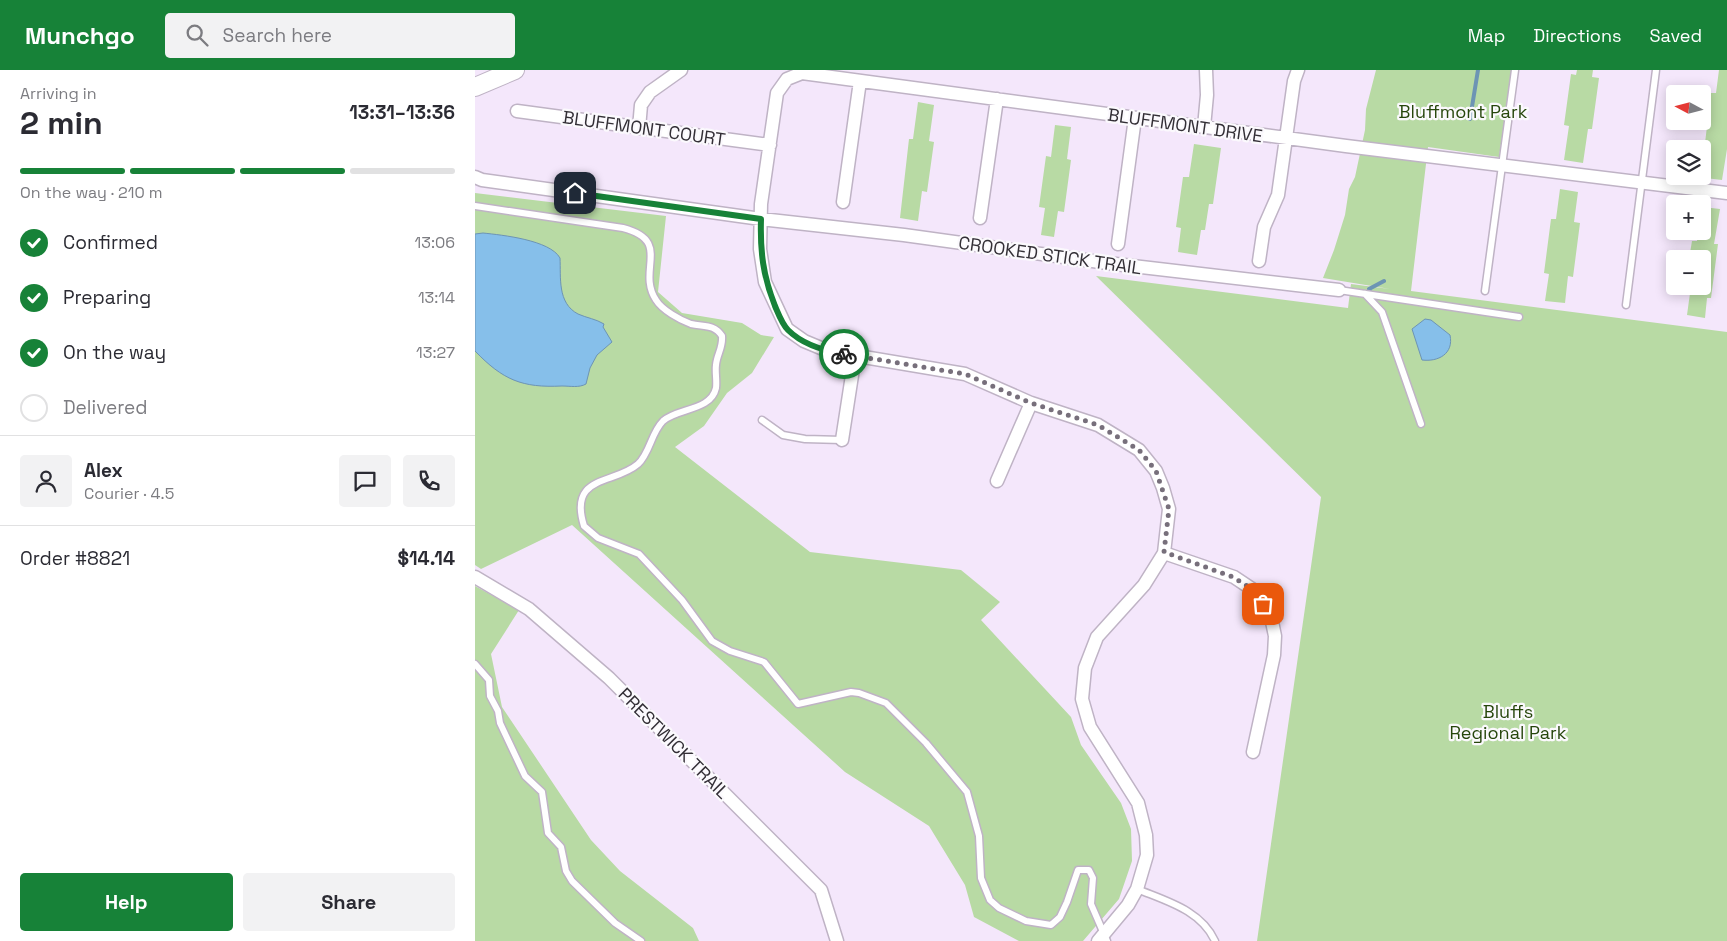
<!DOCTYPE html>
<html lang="en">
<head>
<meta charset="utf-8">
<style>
  body { margin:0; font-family:"Space Grotesk",sans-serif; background:#f2f2f3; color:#2b2b33; height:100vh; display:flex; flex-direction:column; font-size:19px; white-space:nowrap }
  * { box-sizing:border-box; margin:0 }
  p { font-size:16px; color:#7c7c81 }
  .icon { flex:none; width:28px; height:28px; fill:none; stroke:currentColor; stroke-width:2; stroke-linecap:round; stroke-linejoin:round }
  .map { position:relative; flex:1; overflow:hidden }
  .drawer { display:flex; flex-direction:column; background:#fff; width:475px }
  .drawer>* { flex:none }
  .needle { width:32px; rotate:277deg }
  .tools { position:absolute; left:1191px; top:15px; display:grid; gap:10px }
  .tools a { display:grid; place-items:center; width:45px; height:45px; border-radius:5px; background:#fff; box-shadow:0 2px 12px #0003; font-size:25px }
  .pin { position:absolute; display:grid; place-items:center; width:42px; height:42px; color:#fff; margin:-21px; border-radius:10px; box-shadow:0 2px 8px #0006 }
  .courier { position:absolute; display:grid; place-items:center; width:50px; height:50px; margin:-25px; border:4px solid #178238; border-radius:50%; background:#fff; color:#222; box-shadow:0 1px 6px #0007 }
  .head em { font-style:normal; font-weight:700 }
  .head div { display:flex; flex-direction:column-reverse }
  .head { display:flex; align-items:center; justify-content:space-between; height:85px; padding:0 20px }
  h1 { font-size:32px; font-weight:700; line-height:38px }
  .bar { display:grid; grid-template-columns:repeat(4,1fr); gap:8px 5px; align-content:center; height:60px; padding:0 20px }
  .bar i { height:6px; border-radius:4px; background:#e1e1e2 }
  .bar .on { background:#178238 }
  .bar p { grid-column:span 4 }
  .line { display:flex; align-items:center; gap:12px; padding:0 20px; border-top:1px solid #e1e1e2 }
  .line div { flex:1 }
  .round { display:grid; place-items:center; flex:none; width:52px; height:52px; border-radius:5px; background:#f2f2f3 }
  ol { padding:0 20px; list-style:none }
  li { display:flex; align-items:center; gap:15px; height:55px }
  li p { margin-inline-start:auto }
  li .icon { padding:5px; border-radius:50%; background:#178238; color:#fff; stroke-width:4 }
  li:last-child { color:#7c7c81 }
  li i { width:28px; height:28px; border:2px solid #e1e1e2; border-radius:50% }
  .cta { display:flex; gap:10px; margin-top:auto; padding:10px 20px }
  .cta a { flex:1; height:58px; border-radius:5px; background:#178238; color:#fff; font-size:20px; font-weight:700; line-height:58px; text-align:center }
  .cta a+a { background:#f2f2f3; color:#2b2b33 }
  header { display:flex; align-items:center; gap:30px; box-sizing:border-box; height:70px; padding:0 25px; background:#178238; color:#fff }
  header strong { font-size:24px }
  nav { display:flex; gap:28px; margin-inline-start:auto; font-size:18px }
  .search { width:350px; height:45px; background:#f2f2f3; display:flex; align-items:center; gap:12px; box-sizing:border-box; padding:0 18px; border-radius:5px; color:#7c7c81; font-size:19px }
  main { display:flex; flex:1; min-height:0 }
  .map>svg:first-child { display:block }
  .green { fill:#b8daa4 }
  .water { fill:#86bfea; stroke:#6d94b4 }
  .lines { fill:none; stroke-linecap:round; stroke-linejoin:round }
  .stream { stroke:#6d94b4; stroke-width:4 }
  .service-casing { stroke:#bfb3c5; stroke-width:9 }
  .minor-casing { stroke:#bfb3c5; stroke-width:15 }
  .secondary-casing { stroke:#bfb3c5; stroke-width:20 }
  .service { stroke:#fff; stroke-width:6 }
  .minor { stroke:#fff; stroke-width:12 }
  .secondary { stroke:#fff; stroke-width:18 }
  .done { stroke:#776f7b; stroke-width:5; stroke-dasharray:0 9 }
  .route { stroke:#178238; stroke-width:6 }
  .labels { text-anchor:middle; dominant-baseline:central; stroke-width:4.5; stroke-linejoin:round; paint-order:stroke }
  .park-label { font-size:18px; fill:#26460b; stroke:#fbf9fd }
  .street-label { font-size:18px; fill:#332f36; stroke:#fbf9fd }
</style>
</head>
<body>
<header>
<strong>Munchgo</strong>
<div class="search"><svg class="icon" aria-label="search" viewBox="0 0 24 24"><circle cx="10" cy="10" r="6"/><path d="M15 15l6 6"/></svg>Search here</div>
<nav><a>Map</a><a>Directions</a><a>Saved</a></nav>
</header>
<main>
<section class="drawer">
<div class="head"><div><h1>2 min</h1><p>Arriving in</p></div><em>13:31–13:36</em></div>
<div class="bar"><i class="on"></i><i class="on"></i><i class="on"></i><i></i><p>On the way · 210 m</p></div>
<ol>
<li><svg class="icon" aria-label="check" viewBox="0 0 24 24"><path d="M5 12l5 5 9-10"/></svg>Confirmed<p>13:06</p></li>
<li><svg class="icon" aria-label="check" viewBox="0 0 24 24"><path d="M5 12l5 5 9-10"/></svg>Preparing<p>13:14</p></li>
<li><svg class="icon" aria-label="check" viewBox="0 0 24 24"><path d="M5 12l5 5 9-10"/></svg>On the way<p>13:27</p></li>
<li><i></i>Delivered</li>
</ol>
<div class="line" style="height:90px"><a class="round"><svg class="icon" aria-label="person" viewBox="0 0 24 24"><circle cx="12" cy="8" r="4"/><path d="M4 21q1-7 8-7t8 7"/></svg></a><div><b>Alex</b><p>Courier · 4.5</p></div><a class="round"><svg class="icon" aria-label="chat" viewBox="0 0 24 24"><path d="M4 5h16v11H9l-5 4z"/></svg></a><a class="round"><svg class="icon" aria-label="phone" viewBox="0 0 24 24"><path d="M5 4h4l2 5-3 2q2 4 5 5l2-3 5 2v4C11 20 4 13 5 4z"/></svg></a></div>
<div class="line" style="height:65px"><div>Order #8821</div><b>$14.14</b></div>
<div class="cta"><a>Help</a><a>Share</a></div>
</section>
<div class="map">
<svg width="1252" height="871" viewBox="0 0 1252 871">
  <rect width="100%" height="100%" fill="#f4e7fb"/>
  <!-- green -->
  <path class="green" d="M901,0H1037L1024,87L953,77L936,221L1252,262V871H782L846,427L621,206L873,238L876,214L915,219L848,208L859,180L870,145L874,119L880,107L890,60L891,39Z
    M1102,0H1118L1117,7L1124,8L1117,59H1113L1108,93L1089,90L1094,56L1089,55L1096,4L1101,5Z
    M1244,0H1252V79L1247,110L1230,108L1234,74L1230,73L1236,23H1241Z
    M443,32L459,35L454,71L459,72L452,122L447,121L443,151L425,148L434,69H438Z
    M580,55L596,57L592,89L596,90L589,142L583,141L579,167L566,165L570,138L564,137L571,86L576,87Z
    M719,74L746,78L738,134H734L730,160H726L722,185L703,182L706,158L701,157L708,107H714Z
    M1085,119L1103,122L1099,152L1105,153L1098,207L1093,206L1090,233L1070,231L1074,204L1069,203L1076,149H1081Z
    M0,123L191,146L183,222L207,243L267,253L286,265L299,267L277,303L252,323L229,356L200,377L335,482L486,500L525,532L506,550L596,647L606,675L646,733L656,759L657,791L644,829L608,871H544L499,847L490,815L454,756L370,702L97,455L6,499L0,495Z
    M1228,137L1245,139L1239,174H1243L1236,228H1232L1230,248L1212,245L1216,216H1228V189H1214L1217,171H1222L1223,161H1228Z
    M0,516L44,540L16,584L27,637L116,770L145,801L218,858L224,871H0Z"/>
  <!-- water -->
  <path class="water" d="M8,163C27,165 75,170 85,188C86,207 82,233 103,244C112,248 121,249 129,254L128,257L137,272L122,285L115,298L111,314C104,318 95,316 87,316C47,318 28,310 0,281V164Z
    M950,249L956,250L975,265C979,284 963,292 947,290L937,259Z"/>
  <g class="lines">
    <!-- stream -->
    <path class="stream" d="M995,49L1003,0
      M895,222L894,219L909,211"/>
    <defs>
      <path id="service" d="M0,136L148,158C198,171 161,200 181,230C187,240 205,250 216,254C229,257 239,254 247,266C248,278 242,284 241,295C240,302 242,310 241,318C236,341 202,338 188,351C176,363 175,383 163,394C139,415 93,404 109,456L123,468L164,484L207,530L237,571L255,581L289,592L323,634L376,622L384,623L411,633L451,673L492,722L504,766L506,808L515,830L524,838L551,851L576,855L585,847L592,832L603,800H614L618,808L616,834L632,871
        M864,220L1044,247
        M1010,221L1040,0
        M890,224L907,242L946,354
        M1151,235L1181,0
        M287,350L308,365L330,369L367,370
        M0,594L14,610L15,626L23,641L25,653L50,706L67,722L73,763L86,777L91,801L97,811L140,853L166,871
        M662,819C691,831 726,840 740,871"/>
      <path id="minor" d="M42,41L295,75
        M729,57L732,25L731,0
        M164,58L166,35L175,22L206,0
        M0,107L7,110L286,149L429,165L632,193L864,220
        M368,132L385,11
        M505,148L522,29
        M643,174L660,48
        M784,191L789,157L803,125L819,11L823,0
        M367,370L380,286
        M522,411L556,333
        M689,483L759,507L780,521L796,547L800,566L799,585L778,682
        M0,507L54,539L134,608L346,820L362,871
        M623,871L653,835L662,819L672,785L671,765L663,733L615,657L607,629L610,598L622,567L669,515L689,483L694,439L688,418L681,401L664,380L623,355L556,333L490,304L353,281L329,271L312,259L290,212L285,179L286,134L302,23L312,9L327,3L871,76L1252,123"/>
      <path id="secondary" d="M0,17L40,0"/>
    </defs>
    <!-- service casing -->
    <use href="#service" class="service-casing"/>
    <!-- minor casing -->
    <use href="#minor" class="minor-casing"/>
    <!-- secondary casing -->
    <use href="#secondary" class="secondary-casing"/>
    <!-- service -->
    <use href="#service" class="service"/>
    <!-- minor -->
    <use href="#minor" class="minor"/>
    <!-- secondary -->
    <use href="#secondary" class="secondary"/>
  </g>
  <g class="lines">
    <!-- done -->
    <path class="done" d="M369,284L490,304L556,333L623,355L664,380L681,401L694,439L689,482L758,507L780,521L788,534"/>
    <!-- route -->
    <path class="route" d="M100,123L286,149C285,181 288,206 300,236C303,243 307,254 313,260C327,274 350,281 369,284"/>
  </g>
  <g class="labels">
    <!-- park labels -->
    <g class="park-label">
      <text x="988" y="41">Bluffmont Park</text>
      <text x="1033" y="641">Bluffs<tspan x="1033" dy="21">Regional Park</tspan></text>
    </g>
    <!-- street labels -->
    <g class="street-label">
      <text transform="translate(710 55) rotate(8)">BLUFFMONT DRIVE</text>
      <text transform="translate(169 58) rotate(8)">BLUFFMONT COURT</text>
      <text transform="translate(575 185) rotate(8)">CROOKED STICK TRAIL</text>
      <text transform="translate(199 673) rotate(45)">PRESTWICK TRAIL</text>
    </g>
  </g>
</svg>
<div class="tools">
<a><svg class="needle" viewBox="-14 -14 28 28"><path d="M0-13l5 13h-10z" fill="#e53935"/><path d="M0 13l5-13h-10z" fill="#7c7c81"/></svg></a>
<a><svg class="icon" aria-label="layers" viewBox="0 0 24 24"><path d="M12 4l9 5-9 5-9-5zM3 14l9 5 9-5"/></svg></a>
<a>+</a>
<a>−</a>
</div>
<div class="pin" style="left:788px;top:534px;background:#ea580c"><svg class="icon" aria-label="bag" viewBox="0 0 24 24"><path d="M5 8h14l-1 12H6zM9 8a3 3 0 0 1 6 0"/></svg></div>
<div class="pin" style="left:100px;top:123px;background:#1f2937"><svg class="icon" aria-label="home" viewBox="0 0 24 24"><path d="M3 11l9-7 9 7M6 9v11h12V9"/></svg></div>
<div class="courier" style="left:369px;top:284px"><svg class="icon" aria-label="bike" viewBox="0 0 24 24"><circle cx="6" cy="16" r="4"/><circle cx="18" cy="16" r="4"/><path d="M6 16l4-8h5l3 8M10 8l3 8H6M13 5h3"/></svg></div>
</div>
</main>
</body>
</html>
